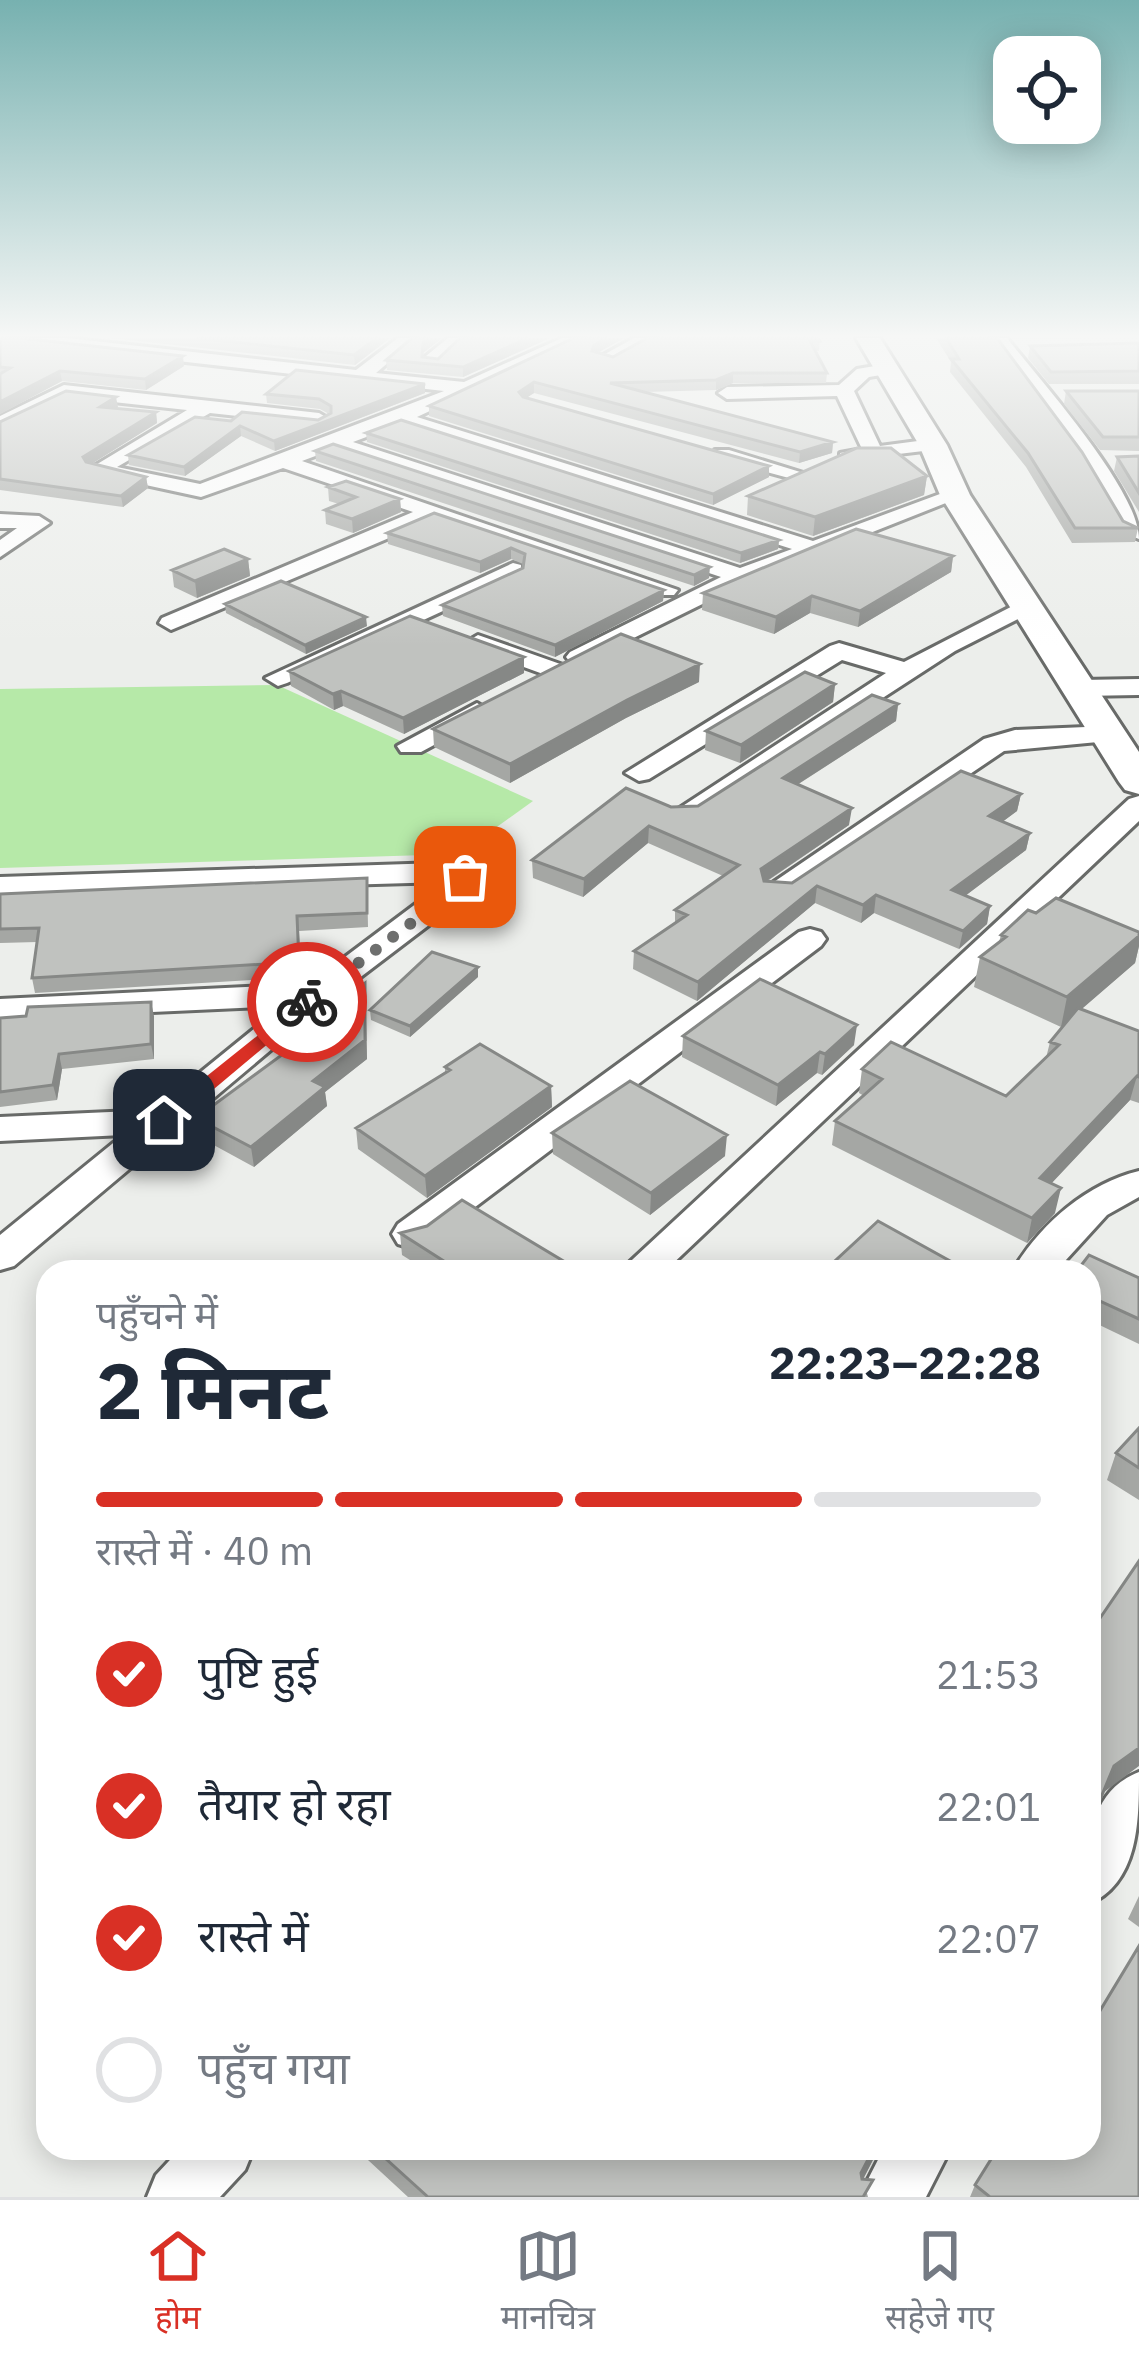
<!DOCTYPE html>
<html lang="hi">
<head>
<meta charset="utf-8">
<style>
  body { margin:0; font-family:"IBM Plex Sans","Noto Sans Devanagari",sans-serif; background:#f6f6f7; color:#1f2937; height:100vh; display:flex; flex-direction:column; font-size:45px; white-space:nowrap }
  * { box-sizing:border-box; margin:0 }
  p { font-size:39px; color:#747a83 }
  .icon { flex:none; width:66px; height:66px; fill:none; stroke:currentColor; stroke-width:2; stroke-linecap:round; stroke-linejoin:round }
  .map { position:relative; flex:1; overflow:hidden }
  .side { position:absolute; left:36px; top:1260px; width:1065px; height:900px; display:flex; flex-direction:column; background:#fff; border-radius:36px; box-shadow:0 6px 30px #0003 }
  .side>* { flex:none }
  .buttons { position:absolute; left:993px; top:36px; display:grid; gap:24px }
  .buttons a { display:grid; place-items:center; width:108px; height:108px; border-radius:24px; background:#fff; box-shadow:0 6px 30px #0003; font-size:60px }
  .pin { position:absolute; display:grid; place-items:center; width:102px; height:102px; color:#fff; margin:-51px; border-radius:24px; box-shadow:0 6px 18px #0006 }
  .courier { position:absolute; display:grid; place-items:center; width:120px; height:120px; margin:-60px; border:9px solid #d93025; border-radius:50%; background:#fff; color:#222; box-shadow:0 3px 15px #0007 }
  .head em { font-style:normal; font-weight:800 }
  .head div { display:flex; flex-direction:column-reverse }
  .head { display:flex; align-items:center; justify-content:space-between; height:204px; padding:0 60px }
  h1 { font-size:78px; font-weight:800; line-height:90px }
  .bar { display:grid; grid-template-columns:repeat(4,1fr); gap:18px 12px; align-content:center; height:144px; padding:0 60px }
  .bar i { height:15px; border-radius:9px; background:#e0e1e3 }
  .bar .active { background:#d93025 }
  .bar p { grid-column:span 4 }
  ol { padding:0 60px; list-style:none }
  li { display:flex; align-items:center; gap:36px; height:132px }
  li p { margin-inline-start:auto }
  li .icon { padding:12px; border-radius:50%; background:#d93025; color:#fff; stroke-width:4 }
  li:last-child { color:#747a83 }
  li i { width:66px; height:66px; border:6px solid #e0e1e3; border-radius:50% }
  .tabs { display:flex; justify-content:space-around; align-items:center; height:168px; border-top:3px solid #e0e1e3; background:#fff; font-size:33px; color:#747a83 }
  .tabs a { display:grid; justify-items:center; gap:6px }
  .tabs .active { color:#d93025 }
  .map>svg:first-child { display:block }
  .green { fill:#b6e9a8 }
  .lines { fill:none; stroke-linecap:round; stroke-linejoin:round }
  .street-casing { stroke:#686a68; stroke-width:6 }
  .secondary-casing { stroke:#686a68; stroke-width:6 }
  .street { fill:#fff; fill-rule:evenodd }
  .secondary { fill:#fff; fill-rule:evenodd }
  .wall { fill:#a5a7a4 }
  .shaded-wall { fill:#868886 }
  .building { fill:#c0c2bf; stroke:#868886; stroke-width:3 }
  .route { fill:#d93025 }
  .done { stroke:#6e6f6e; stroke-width:12; stroke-dasharray:0 21.6 }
</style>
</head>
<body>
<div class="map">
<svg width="1139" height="2197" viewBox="0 0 1139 2197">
  <rect width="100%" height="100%" fill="#eceeeb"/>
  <!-- green -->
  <path class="green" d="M277,685L533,801L459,854L0,868V689Z"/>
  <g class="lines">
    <defs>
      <path id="street" d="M9,338H67L356,370L398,338H417L376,373L464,382L562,338H585L417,417L813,541L948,491H962L966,495L749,581L579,665L570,662L566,657L570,652L721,577L334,449L302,461L678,590L674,595H658L434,519L171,630L159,623L162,618L413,512L283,468L201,497L95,474L89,469L187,410L67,397L0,430V416L64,385L319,413L329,419L319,425L210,413L117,467L200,484L444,391L17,343ZM401,424L792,549L740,568L353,442Z
        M448,338H467L438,364H426V356Z
        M634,338H656L611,363L596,359Z
        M990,338H1007C1040,380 1139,490 1139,539L1124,533L1083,463Z
        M887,364L893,365V373L869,377L854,391L880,446L933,439L940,441V449L840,461V453L862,449L837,396L727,399L718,393L727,387L839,385L857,369Z
        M715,450H729L810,475L800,481L715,458Z
        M0,514L39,516L50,523L0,557V540L17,528H0Z
        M513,563L521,565V575L287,683L278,686L265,678Z
        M1026,599L1034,601V611L955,651L696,819L686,822L672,813L886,673L842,660L649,779L639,781L625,773L830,646L839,643L904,662Z
        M478,635L563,665L567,670L554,678L469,647L466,642Z
        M1139,679V695L1081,696L1068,688L1081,680Z
        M477,703L490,711L486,717L421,752H401L397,746Z
        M1109,726L1119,728L1123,734L1119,740L1004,751L788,897H766L762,890L984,739L1015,730Z
        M1139,796V821L664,1272H619L1129,799Z
        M439,863L476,871L480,877L471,893L329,1001L14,1266L0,1270V1235L123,1135L0,1141V1117L154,1110L282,1006L0,1019V999L309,984L445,882L0,895V877Z
        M810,929L821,932L826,939L821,946L426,1244L412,1248L398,1244L392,1234L398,1224L799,932Z
        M1139,1171V1197L1107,1215L1055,1272H1012C1039,1225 1086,1184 1139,1171Z
        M1139,1772C1139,1821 1139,1882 1089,1904C1089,1854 1083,1794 1139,1772Z
        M181,2148H254L245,2170L220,2197H147L156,2175Z
        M884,2148H951L926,2197H859Z"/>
      <path id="secondary" d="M856,338H880L947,445L970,495L1139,752V794L1125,790L1119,782L940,495L919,445Z"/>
    </defs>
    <!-- street casing -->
    <use href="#street" class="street-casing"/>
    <!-- secondary casing -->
    <use href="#secondary" class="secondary-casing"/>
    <!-- street -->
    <use href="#street" class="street"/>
    <!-- secondary -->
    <use href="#secondary" class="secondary"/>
  </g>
  <!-- wall -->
  <path class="wall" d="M0,338L184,366L146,390L62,381L0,414Z
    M111,338H390L355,365Z
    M412,338H442L423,353V357L438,359L550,338L463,377L387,370L386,360Z
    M647,338H820L819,351H815L827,373L826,383H733L716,390L645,392L833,442L832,453L799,463L534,393L526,398L769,466V477L713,505L429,416V406L598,353L613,357Z
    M936,338H997L1123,521L1138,528L1135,542L1072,543L1026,467L950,372L951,362Z
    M1012,338H1099L1013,339Z
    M1139,343V384H1049L1028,358L1030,346Z
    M1066,391H1139V451L1100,450L1064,404Z
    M425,393L275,451L241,436L185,476L129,465L128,455L231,421L318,420L329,414L320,409L267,403L266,394Z
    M118,407L116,408L156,412L157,423L91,464L146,477L148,488L123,507L0,490V422Z
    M366,433L779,540L778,549L740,563L367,442Z
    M315,451L709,578L694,586L316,461Z
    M1139,456V512L1114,471L1117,457Z
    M927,476L924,495L813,536L747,515L748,496Z
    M328,487L400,499L401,512L353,533L326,524L325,510L339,504L329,501Z
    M434,513L664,590L663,601L555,657L443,616L442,605L523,568V564L511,559L480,573L388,544L387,533Z
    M953,556L951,572L858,627L810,613L774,634L702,610L703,593Z
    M248,559L250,576L197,598L174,587L172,570Z
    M225,604L367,626L306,654L226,613Z
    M289,671L524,673L404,734L343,706L334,710L291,686Z
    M699,682L626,718L510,783L434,747L433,729Z
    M835,684L833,702L740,763L705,750L706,731Z
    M898,704L896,721L797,785L849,825L766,882L792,883L1021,794L1017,811L1002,822L1030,833L1026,850L965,896L990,906L987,924L959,949L874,913L861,923L815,903L697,1001L633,969L634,951L675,923V910L723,876L648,843L583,897L533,878L532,860L671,807L698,806Z
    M367,878L368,927L299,931L301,977L35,993L32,978L37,942L0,943V894Z
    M1036,913L1139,932V946L1135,963L1081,1009L1139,1031V1103L1130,1100L1051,1183L1055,1213L1027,1243L832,1145L835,1121L864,1096L859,1093L862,1069L1006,1096L1046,1058L1050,1042L1067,1021L1061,1027L974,987L980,957L999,942L1001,935Z
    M478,977L410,1037L371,1020L370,1010Z
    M365,983L367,1059L325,1092L327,1106L254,1167L199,1137L196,1118L289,1050L288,1043Z
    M154,1016V1059L62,1069L57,1100L0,1107V1018Z
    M683,1036L854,1045L822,1075L817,1073L776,1106L682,1057Z
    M445,1067L551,1086L552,1107L427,1198L358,1149L356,1128L445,1072Z
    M552,1133L725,1156L650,1215L553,1154Z
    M400,1233L565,1262V1272H429L402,1255Z
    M1089,1272L1139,1278V1344L1089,1320Z
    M1139,1428V1500L1107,1480L1116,1453Z
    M1139,1896V1927L1128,1919Z
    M355,2148H879L863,2179L868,2197H408Z
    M975,2185L1139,2197H970Z"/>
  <!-- shaded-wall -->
  <path class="shaded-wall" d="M377,338H390L355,365L354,355Z
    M428,338H442L423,353V367V343Z
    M528,338H550L463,377V367Z
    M607,338H624L594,355L592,361L594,345Z
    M183,356L184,366L146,390L145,379Z
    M60,371L62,381L0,414V402Z
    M733,373V383L716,390V380Z
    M534,382V393L520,402L519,392Z
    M425,384V393L275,451L274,441Z
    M116,397L118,407L102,417L100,407Z
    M156,412L157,423L85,468L83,457Z
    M240,426L241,436L185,476L184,467Z
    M833,442L832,453L799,463L800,452Z
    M769,466V477L713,505V494Z
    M927,476L924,495L813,536L815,517Z
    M146,477L148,488L123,507L121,496Z
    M400,499L401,512L353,533L352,519Z
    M779,540L778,549L740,563L741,553Z
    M511,548V559L480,573V562Z
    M953,556L951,572L858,627L860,611Z
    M248,559L250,576L197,598L195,581Z
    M710,567L709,578L694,586V575Z
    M664,590L663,601L555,657V645Z
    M812,596L810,613L774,634L776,617Z
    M366,617L367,626L306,654L305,645Z
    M524,657V673L404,734L403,718Z
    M700,664L699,682L626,718L510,783V764L627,700Z
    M835,684L833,702L740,763L741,745Z
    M341,691L343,706L334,710L333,694Z
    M898,704L896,721L781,795L783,778Z
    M1021,794L1017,811L986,834L989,816Z
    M852,808L849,825L759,886L761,869Z
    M649,826L648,843L583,897L584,879Z
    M1030,833L1026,850L949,908L952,890Z
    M817,886L815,903L697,1001L698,982Z
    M876,895L874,913L861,923L863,905Z
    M990,906L987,924L959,949L963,931Z
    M1139,936V946L1135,963L1061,1027L1067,997Z
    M478,967V977L410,1037V1026Z
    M365,983L367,1059L325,1092L327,1106L254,1167L251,1147L313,1081Z
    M151,1002L154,1016V1059L151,1044Z
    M857,1025L854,1045L822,1075L825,1054Z
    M820,1052L817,1073L776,1106L778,1085Z
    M59,1054L62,1069L57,1100L53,1085Z
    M1137,1076L1130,1100L1034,1202L1040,1178Z
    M551,1086L552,1107L427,1198L425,1176Z
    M727,1135L725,1156L650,1215L651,1193Z
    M1061,1188L1055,1213L1027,1243L1032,1218Z
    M565,1262V1272H553Z
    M1139,1748V1766L1104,1792L1089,1829V1817L1114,1766Z
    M874,2148H879L855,2195L861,2173Z"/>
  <!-- building -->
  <path class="building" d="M0,338H20L183,356L145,379L60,371L0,402V374L10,368L0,367Z
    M197,338H377L354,355Z
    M412,338H428L423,343L422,357L438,359L460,338H528L463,367L386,360Z
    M574,338H607L594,345L592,351L613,357L647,338H818L820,341H810L827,373H733L716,380L610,383L833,442L800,452L534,382L519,392L523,397L769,466L713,494L429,406Z
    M946,338H997L1082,452L1123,521L1138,528H1075L1028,453L951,359H959Z
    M1139,343V371L1051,372L1030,346Z
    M296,370L425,384L274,441L240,426L184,467L128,455L195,417L231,421L242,412L318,420L331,413V406L319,399L266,394Z
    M66,391L116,397L100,407L156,412L83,457L86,462L146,477L121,496L0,479V422Z
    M1066,391H1139V437H1103Z
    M401,420L779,540L741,553L366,433Z
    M333,444L710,567L694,575L315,451Z
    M857,448H891L927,476L815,517L748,496Z
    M1139,456V493L1117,457Z
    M346,481L400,499L352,519L325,510L356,497L328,487Z
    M434,513L664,590L555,645L442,605L523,568L525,554L511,548L480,562L387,533Z
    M856,529L953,556L860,611L812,596L776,617L703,593Z
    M224,549L248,559L195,581L172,570Z
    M281,581L366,617L305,645L225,604Z
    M410,616L524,657L403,718L341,691L333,694L289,671Z
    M621,634L700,664L627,700L510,764L433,729Z
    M805,672L835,684L741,745L706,731Z
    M872,695L898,704L783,778L852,808L761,869L764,881L792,883L961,771L1021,794L989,816L1030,833L952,890L990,906L963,931L876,895L863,905L817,886L698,982L634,951L687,915L675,910L739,865L649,826L584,879L532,860L626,788L671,807L698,806Z
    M367,878V913L297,916L299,962L32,978L39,928L0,929V894Z
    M1056,898L1139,932V936L1067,997L980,957L1006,937L1001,935L1028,910L1036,913Z
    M432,952L478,967L410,1026L370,1010Z
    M760,979L857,1025L825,1054L820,1052L778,1085L683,1036Z
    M365,983V1040L313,1081L325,1087L251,1147L196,1118L294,1046L288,1043Z
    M151,1002V1044L59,1054L53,1085L0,1092V1018L26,1016L28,1007Z
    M1078,1008L1139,1031V1077L1137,1076L1040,1178L1061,1188L1032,1218L835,1121L882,1079L862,1069L891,1042L1006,1096L1059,1045L1050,1042Z
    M480,1044L551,1086L425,1176L356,1128L450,1070L445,1067Z
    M630,1081L727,1135L651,1193L552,1133Z
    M462,1200L565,1262L553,1272H461L400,1233L427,1226Z
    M878,1221L970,1272H823Z
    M1089,1255L1139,1278V1319L1089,1296V1272H1076Z
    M1139,1428V1468L1116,1453Z
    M1139,1561V1748L1114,1766L1097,1807L1089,1817V1619L1096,1624Z
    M1139,1946V2197H990L975,2185L998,2148H1089V2029Z
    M374,2148H874L861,2173L862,2179L873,2180L863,2197H428Z"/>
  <!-- sky -->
  <linearGradient id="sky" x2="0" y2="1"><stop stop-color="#77b1b0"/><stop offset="0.52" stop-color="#f6f7f6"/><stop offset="1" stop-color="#f6f7f6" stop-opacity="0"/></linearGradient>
  <rect width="1139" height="646" fill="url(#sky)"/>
  <!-- route -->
  <path class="route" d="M307,996L313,998V1006L171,1125H157V1116Z"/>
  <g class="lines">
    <!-- done -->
    <path class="done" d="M307,1002L460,886L465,877"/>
  </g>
</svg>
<div class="buttons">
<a><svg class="icon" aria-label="locate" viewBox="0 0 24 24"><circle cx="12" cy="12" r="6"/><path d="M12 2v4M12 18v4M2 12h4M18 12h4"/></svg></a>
</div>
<div class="pin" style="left:465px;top:877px;background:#ea580c"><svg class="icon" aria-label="bag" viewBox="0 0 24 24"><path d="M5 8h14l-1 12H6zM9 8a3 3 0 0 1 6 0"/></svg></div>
<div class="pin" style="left:164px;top:1120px;background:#1f2937"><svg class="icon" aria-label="home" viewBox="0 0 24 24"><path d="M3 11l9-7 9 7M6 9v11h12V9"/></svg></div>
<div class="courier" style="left:307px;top:1002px"><svg class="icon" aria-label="bike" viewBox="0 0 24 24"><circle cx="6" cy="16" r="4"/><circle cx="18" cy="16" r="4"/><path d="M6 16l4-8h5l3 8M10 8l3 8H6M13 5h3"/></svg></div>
<section class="side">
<div class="head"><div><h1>2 मिनट</h1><p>पहुँचने में</p></div><em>22:23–22:28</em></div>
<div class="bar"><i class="active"></i><i class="active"></i><i class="active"></i><i></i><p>रास्ते में · 40 m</p></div>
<ol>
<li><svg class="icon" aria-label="check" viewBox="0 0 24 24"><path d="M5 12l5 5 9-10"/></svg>पुष्टि हुई<p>21:53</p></li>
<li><svg class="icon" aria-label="check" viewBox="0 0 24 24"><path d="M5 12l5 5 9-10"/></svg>तैयार हो रहा<p>22:01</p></li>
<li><svg class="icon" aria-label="check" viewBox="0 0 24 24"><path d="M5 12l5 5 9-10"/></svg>रास्ते में<p>22:07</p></li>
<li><i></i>पहुँच गया</li>
</ol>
</section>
</div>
<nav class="tabs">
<a class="active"><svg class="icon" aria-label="home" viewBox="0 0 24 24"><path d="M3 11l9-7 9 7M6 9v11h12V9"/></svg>होम</a>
<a><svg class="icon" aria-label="map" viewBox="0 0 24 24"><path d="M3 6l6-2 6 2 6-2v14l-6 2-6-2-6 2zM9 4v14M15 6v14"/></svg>मानचित्र</a>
<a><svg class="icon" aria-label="saved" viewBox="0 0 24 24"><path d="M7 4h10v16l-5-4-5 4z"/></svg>सहेजे गए</a>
</nav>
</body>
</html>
